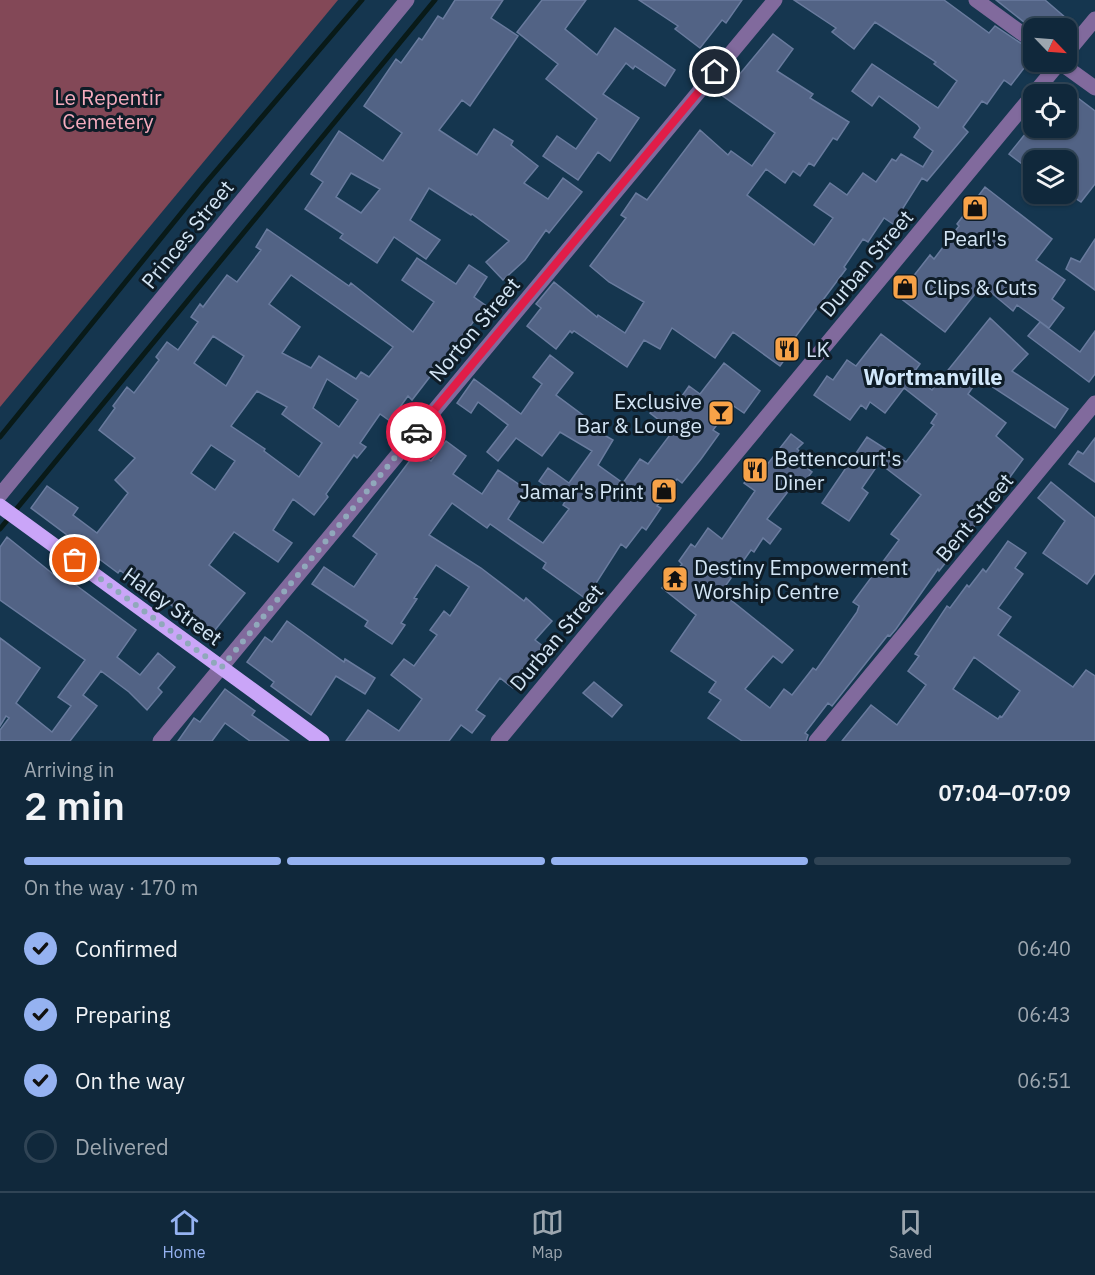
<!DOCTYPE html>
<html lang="en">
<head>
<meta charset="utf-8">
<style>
  body { margin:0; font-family:"IBM Plex Sans",sans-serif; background:#1e3446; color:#f1f3f6; height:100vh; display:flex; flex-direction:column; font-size:22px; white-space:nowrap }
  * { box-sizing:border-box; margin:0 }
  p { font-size:20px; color:#9ca6af }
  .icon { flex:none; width:33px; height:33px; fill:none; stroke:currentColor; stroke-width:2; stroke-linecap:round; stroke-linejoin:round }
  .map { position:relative; height:741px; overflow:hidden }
  .sheet { display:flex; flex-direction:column; background:#10283b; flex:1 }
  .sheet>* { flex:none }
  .needle { width:39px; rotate:115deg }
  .buttons { position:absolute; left:1023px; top:18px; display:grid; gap:12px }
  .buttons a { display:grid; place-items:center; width:54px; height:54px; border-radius:12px; background:#10283b; box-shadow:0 2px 4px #0004,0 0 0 2px #304455; font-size:30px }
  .pin { position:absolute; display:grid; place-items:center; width:51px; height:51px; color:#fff; margin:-26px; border:3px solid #fff; border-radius:50%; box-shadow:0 2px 6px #0007 }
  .courier { position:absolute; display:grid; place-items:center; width:60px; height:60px; margin:-30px; border:4px solid #e11d48; border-radius:50%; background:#fff; color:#222; box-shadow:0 2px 8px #0007 }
  .summary em { font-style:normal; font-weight:600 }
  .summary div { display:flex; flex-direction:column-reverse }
  .summary { display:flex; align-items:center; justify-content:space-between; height:102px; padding:0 24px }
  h1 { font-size:39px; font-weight:600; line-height:45px }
  .bar { display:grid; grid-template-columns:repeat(4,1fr); gap:9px 6px; align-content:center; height:72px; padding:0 24px }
  .bar i { height:8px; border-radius:4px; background:#304455 }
  .bar .active { background:#95b2f1 }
  .bar p { grid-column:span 4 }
  ol { padding:0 24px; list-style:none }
  li { display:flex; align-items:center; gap:18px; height:66px }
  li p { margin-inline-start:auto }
  li .icon { padding:6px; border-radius:50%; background:#95b2f1; color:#111; stroke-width:4 }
  li:last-child { color:#9ca6af }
  li i { width:33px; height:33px; border:3px solid #304455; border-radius:50% }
  .tab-bar { display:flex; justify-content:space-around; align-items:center; height:84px; border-top:2px solid #304455; background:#10283b; font-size:16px; color:#9ca6af }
  .tab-bar a { display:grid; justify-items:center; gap:3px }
  .tab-bar .active { color:#95b2f1 }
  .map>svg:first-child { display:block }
  .green { fill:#834857 }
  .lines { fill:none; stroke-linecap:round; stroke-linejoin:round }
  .stream { stroke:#091a18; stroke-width:5 }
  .building { fill:#526385; stroke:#697b9e; stroke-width:1.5; fill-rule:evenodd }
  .minor { stroke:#816a9d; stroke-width:15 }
  .major { stroke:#caa5f8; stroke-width:15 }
  .done { stroke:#90a8bb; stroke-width:6; stroke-dasharray:0 10.8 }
  .route { stroke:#e11d48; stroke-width:8 }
  .labels { text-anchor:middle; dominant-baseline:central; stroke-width:6; stroke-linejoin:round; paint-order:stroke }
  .park-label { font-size:21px; fill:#f5abbd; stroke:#0e1c27 }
  .street-label { font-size:21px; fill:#d3e5f5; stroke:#0e1c27 }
  .poi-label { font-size:21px; fill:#d3e5f5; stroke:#0e1c27; text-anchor:start }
  .neighbourhood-label { font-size:22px; font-weight:bold; fill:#d2e8fb; stroke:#0e1c27 }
</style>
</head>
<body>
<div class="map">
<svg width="1095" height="741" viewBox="0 0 1095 741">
  <rect width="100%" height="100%" fill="#15364f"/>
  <!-- green -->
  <path class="green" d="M0,0H338L0,407Z"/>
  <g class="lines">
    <!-- stream -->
    <path class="stream" d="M0,437L204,185L362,0
      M0,529L435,0"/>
  </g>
  <!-- building -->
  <path class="building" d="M455,0H503L491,18L518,36L470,106L462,100L439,130L477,155L494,129L513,141L511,145L538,166L524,183L548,199L563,178L582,192L549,233L546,230L525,260L503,280L486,262L509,241L472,214L471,215L429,188L410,220L440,240L426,259L394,237L377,263L340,238L343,234L305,209L323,182L311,174L339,131L383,161L402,133L364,106L396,59L401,63L419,38L422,40L438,16L443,19ZM351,173L380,189L361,213L336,197Z
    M542,0H586L565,29L597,55L615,28L675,70L665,86L635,66L633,69L626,63L603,94L639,118L610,161L598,152L578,180L543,156L557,136L576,149L597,119L546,79L558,64L517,32Z
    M639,0H742L726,23L722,20L700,48L675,29L678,26Z
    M794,0H944L989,33L995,26L1034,52V55L1011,85L1004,80L987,104L982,101L963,127L968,132L927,181L922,178L893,224L884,218L868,242L863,239L844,267L846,269L793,340L797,342L780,366L733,332L715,358L672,328L660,349L644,340L627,367L574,331L572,333L570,331L556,349L527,326L541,308L536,304L554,282L597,317L598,315L625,333L644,302L609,282L590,266L626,218L621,215L636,193L647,200L700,130L728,155L731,151L752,166L775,133L720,94L735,72L739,75L773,34L793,49L777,71L813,94L810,98L849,122L837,140L833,138L814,166L809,163L800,176L793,171L785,183L766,169L747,195L814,245L833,218L814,205L830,183L847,195L863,173L876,182L892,159L896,161L901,154L923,167L933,151L914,137L920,128L918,125L879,96L872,106L852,91L872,64L938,108L957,81L934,64L936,62L875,22L854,49L832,32L836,28Z
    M996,0H1045L1066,18L1057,28L1034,30Z
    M1066,89L1095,111V184L1081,202L1066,192V160H1034V173L1009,154L1030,128H1066Z
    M985,187L1052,239L1036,260L1065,280L1052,299L1064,308L1049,328L1017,305L1013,311L982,285L945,332L895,294L908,276L912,278L930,255L934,259L959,226L957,224Z
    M267,229L349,286L351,283L413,332L434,302L402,280L417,258L456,284L469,265L487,277L474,297L485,305L448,358L446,356L412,400L408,396L390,421L380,414L360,443L366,447L357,458L354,455L326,494L328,497L314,515L293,499L273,530L292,543L278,562L234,532L209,565L245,593L211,635L143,584L140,587L120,570L118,573L31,508L47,486L78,508L73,515L97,533L128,493L115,480L135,458L99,430L115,408L113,406L127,387L134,393L159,360L156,357L167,342L178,350L198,322L191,317L200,304L203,307L227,275L237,282L261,250L256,247ZM291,275L393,347L369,377L361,372L356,379L319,356L311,368L282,353L300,327L269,304ZM213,336L244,356L226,386L194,363ZM327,379L358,400L339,427L313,408ZM257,391L287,407L282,414L322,443L299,477L264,451L265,449L231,426ZM211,445L235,461L215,490L191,473Z
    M1095,239V290L1066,269L1071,258L1080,262Z
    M990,318L1028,354L1012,371L1068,409L1055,428L979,378L968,394L1006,423L996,436L1023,459L1010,477L1006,474L977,512L982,516L939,571L938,569L896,629L890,636L888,635L832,706L828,703L805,733L808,735L806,741H742L708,718L721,700L709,692L716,682L671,651L696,615L662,588L682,564L679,561L691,544L695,547L708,528L722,539L755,491L744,483L760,462L766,466L791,434L803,443L797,449L812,461L807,468L812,472L799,489L793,485L767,519L781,529L770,544L763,538L754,552L751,550L721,592L793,650L782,663L773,656L745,689L770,708L784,689L792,695L813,668L816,670L857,612L859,606L853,602L899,540L891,534L921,495L879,463L862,488L868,493L849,521L822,503L867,437L906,462L934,425L931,423L937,414L904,388L885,413L870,402L866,409L861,405L850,420L814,395L827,376L833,380L847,360L856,366L881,334L920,364L912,375L932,390Z
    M1040,322L1080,352L1095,331V374L1089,382L1028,336Z
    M550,355L573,373L556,395L584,416L580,421L613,440L598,465L623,483L640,459L648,464L673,431L650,413L662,397L675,406L689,386L700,394L724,363L760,391L744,413L732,405L713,430L719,434L701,459L682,483L677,479L657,506L661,508L646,530L642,527L626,548L621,544L586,599L543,568L546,563L490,524L487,528L452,503L429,535L481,568L524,601L526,598L552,621L535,640L544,647L513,688L500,678L476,710L485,716L472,733L461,725L449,741H346L368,710L399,731L422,699L391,675L404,659L414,666L437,635L430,630L444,611L450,616L469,587L436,565L414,598L417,599L401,623L405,625L392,644L365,626L368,621L312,584L324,567L354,587L377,554L353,536L417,451L431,461L446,441L466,456L453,474L482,494L498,470L527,490L508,519L543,543L569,509L563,505L566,500L539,481L548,468L569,483L592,451L560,432L542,456L516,438L498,461L487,452L508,425L478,402L471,413L457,403L474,379L521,414L542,384L533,377Z
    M1095,438V482L1069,464L1078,451L1083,454Z
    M1051,482L1095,518V573L1087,584L1043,553L1065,521L1038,498Z
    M7,537L58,578L61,574L136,630L117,657L140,675L158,653L175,667L158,688L162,692L147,710L129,692L101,671L83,695L97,706L70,741H0V730L9,718L6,716L0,726V638L40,668L16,703L52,732L71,706L58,697L85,660L0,600V547Z
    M1008,541L1026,553L1015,568L1023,574L998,608L1011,617L998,635L1073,687L1086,670L1095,676V741H842L871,705L897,725L926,685L908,671L919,656L915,654L947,606L950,608L967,585L969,587L983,569L986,572ZM974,657L1020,691L1002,717L1000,716L998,719L953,689Z
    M287,621L344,662L345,659L375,678L365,694L336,676L311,715L271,686L274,682L247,662L265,637L272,642Z
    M594,682L622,705L612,717L583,693Z
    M225,689L255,711L252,715L289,741H250L225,723L212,741H178L194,718L200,722Z"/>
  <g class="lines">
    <!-- minor -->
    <path class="minor" d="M976,0L1034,42
      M1066,54L1095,19
      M1059,62L1095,88
      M0,495L407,0
      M160,741L775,0
      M498,741L1060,62
      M816,741L1095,403"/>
    <!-- major -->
    <path class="major" d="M0,506L322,741"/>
  </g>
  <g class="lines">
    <!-- done -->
    <path class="done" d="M75,560L221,668L416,432"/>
    <!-- route -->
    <path class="route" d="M416,432L715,72"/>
  </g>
  <!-- icons -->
  <defs>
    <symbol id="shop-square" viewBox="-11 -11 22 22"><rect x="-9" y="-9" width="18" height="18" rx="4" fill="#f7a248" stroke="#0e1c27"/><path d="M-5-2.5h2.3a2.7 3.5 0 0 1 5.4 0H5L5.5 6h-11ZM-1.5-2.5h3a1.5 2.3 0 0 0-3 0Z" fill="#111"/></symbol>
    <symbol id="restaurant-square" viewBox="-11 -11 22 22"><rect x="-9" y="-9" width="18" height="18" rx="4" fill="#f7a248" stroke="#0e1c27"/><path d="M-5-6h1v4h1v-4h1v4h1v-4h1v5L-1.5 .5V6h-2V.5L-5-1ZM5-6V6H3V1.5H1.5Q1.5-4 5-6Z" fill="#111"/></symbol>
    <symbol id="bar-square" viewBox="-11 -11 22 22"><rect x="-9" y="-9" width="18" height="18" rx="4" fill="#f7a248" stroke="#0e1c27"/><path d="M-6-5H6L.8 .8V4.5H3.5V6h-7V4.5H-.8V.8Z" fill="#111"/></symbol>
    <symbol id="temple-square" viewBox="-11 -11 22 22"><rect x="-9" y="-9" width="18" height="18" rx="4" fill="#f7a248" stroke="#0e1c27"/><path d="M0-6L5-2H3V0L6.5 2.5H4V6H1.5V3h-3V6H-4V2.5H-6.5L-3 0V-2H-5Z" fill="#111"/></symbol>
  </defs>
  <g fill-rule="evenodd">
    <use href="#shop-square" x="960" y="193" width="30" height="30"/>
    <use href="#shop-square" x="890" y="272" width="30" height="30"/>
    <use href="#restaurant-square" x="772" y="334" width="30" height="30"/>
    <use href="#bar-square" x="706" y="398" width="30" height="30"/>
    <use href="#restaurant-square" x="740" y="455" width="30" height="30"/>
    <use href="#shop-square" x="649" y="476" width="30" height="30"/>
    <use href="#temple-square" x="660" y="564" width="30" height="30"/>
  </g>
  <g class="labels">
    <!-- park labels -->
    <g class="park-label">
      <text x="108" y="97">Le Repentir<tspan x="108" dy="24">Cemetery</tspan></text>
    </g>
    <!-- street labels -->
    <g class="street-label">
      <text transform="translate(187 234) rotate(-51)">Princes Street</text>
      <text transform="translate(866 263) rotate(-50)">Durban Street</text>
      <text transform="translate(474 329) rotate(-50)">Norton Street</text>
      <text transform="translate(974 517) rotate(-50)">Bent Street</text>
      <text transform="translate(173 606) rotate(36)">Haley Street</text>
      <text transform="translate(556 637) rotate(-50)">Durban Street</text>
    </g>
    <!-- poi labels -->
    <g class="poi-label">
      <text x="975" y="238" text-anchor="middle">Pearl's</text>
      <text x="924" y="287">Clips &amp; Cuts</text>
      <text x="806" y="349">LK</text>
      <text x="702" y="401" text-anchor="end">Exclusive<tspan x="702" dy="24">Bar &amp; Lounge</tspan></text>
      <text x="774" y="458">Bettencourt's<tspan x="774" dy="24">Diner</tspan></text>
      <text x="644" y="491" text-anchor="end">Jamar's Print</text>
      <text x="694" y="567">Destiny Empowerment<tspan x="694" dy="24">Worship Centre</tspan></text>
    </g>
    <!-- neighbourhood labels -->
    <g class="neighbourhood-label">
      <text x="933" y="376">Wortmanville</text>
    </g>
  </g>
</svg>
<div class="buttons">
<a><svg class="needle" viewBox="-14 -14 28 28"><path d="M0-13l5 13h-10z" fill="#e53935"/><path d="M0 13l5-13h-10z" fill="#9ca6af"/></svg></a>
<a><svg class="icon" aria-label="locate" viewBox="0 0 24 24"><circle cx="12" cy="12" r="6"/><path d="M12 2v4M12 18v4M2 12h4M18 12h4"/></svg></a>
<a><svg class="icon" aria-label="layers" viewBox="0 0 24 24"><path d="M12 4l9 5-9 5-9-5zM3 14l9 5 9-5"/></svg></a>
</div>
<div class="pin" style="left:75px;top:560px;background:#ea580c"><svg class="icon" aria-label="bag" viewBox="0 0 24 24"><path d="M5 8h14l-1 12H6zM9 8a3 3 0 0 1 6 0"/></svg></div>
<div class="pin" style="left:715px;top:72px;background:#1f2937"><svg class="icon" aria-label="home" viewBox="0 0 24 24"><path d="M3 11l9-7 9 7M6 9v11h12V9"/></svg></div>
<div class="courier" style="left:416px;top:432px"><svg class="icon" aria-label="car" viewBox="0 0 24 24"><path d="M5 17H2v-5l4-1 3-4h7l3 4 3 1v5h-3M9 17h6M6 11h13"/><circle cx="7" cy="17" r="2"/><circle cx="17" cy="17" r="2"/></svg></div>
</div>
<section class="sheet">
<div class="summary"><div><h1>2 min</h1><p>Arriving in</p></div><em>07:04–07:09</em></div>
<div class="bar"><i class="active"></i><i class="active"></i><i class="active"></i><i></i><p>On the way · 170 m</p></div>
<ol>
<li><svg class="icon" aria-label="check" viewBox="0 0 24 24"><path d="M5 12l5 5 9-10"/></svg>Confirmed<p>06:40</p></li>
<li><svg class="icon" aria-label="check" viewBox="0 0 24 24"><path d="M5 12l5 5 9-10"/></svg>Preparing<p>06:43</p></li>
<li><svg class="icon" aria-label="check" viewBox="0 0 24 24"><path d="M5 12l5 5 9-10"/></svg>On the way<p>06:51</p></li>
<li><i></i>Delivered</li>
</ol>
</section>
<nav class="tab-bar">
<a class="active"><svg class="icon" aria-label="home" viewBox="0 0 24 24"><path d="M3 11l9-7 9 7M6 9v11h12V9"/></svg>Home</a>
<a><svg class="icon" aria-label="map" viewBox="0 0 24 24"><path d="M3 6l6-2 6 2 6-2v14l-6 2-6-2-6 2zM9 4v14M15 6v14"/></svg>Map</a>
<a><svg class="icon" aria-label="saved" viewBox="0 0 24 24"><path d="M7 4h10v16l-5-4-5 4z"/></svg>Saved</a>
</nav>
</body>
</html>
